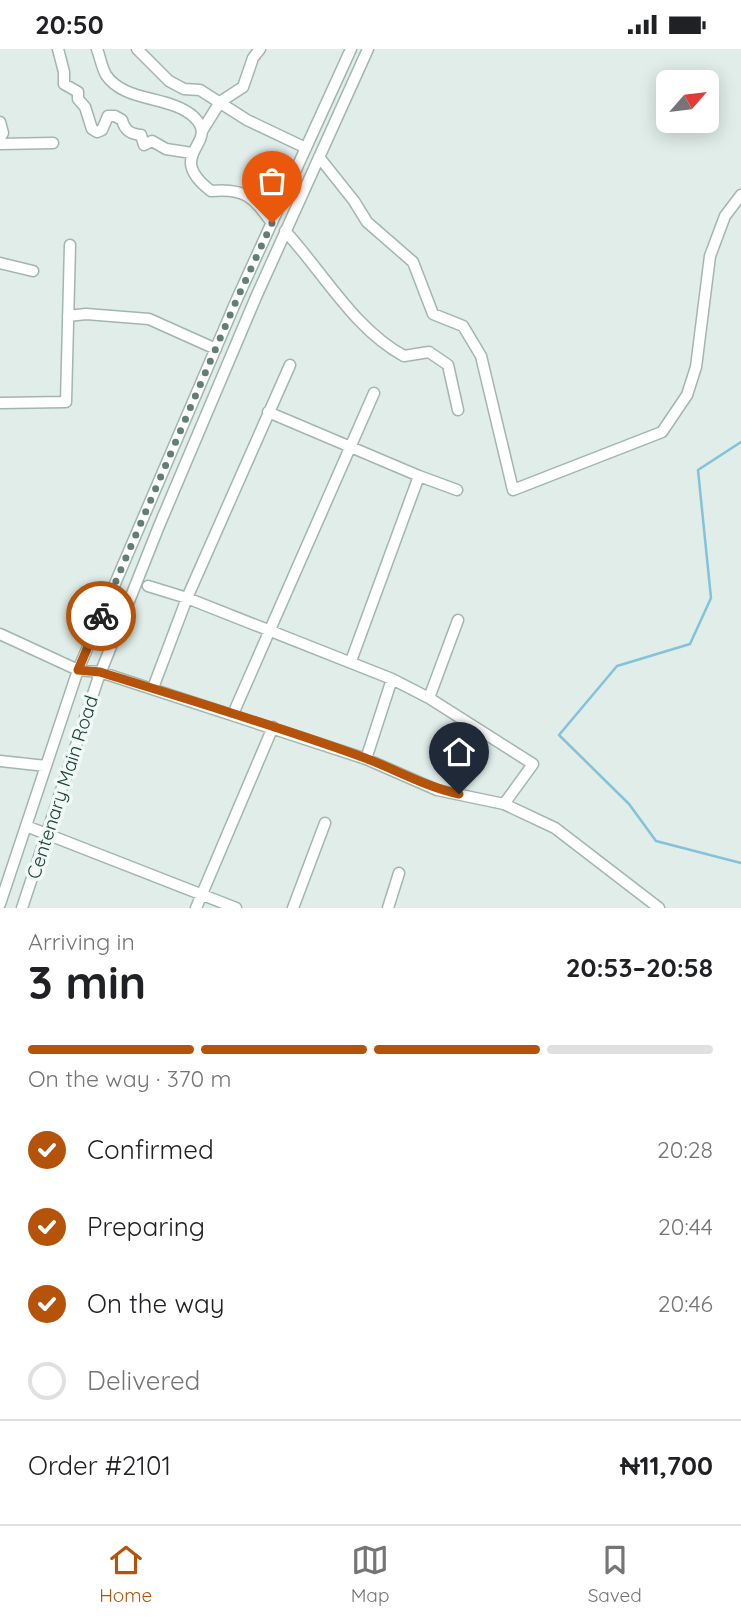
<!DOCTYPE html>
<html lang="en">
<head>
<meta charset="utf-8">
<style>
  body { margin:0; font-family:Quicksand,sans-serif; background:#f6f6f6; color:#202124; height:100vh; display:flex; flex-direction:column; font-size:26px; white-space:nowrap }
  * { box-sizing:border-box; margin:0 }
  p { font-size:23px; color:#757577 }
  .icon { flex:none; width:38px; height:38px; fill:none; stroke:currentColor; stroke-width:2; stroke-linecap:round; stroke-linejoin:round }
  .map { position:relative; height:859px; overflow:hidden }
  .panel { display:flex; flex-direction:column; background:#fff; flex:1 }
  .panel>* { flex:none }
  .needle { width:46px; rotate:62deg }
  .fabs { position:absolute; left:656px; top:21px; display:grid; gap:14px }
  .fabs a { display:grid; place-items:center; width:63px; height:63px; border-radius:10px; background:#fff; box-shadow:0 4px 18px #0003; font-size:35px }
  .pin { position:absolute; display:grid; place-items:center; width:60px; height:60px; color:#fff; margin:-72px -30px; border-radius:50% 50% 50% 0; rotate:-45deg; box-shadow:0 0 7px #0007 }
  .pin .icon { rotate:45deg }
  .courier { position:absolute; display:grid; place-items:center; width:70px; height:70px; margin:-35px; border:5px solid #b45309; border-radius:50%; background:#fff; color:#222; box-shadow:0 2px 9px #0007 }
  .overview em { font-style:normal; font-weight:700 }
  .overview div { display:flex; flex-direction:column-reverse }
  .overview { display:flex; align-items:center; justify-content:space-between; height:119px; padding:0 28px }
  h1 { font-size:46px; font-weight:700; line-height:52px }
  .bar { display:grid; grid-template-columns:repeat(4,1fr); gap:10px 7px; align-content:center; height:84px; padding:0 28px }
  .bar i { height:9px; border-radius:5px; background:#e0e0e0 }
  .bar .active { background:#b45309 }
  .bar p { grid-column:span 4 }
  .line { display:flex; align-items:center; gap:18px; padding:0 28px; border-top:2px solid #e0e0e0 }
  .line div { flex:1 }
  ol { padding:0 28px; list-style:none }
  li { display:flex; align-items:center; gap:21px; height:77px }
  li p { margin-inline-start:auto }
  li .icon { padding:7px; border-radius:50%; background:#b45309; color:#fff; stroke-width:4 }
  li:last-child { color:#757577 }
  li i { width:38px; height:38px; border:4px solid #e0e0e0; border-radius:50% }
  .status { display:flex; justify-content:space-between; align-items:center; height:49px; padding:0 35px; background:#fff; direction:ltr }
  .status svg { height:19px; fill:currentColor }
  .tabs { display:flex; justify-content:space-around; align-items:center; height:98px; border-top:2px solid #e0e0e0; background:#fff; font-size:19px; color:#757577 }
  .tabs a { display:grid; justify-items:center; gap:4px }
  .tabs .active { color:#b45309 }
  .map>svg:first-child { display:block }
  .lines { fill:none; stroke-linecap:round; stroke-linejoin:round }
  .stream { stroke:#82c3d9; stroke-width:2.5 }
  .minor-casing { stroke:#a2b6b0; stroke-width:13 }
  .minor { stroke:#fff; stroke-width:10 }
  .done { stroke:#637d77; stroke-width:7; stroke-dasharray:0 12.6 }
  .route { stroke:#b45309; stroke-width:9 }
  .labels { text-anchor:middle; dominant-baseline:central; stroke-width:7; stroke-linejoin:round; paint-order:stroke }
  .street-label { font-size:19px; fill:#1f403a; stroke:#f1f9f6 }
</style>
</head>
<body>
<div class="status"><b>20:50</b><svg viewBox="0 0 49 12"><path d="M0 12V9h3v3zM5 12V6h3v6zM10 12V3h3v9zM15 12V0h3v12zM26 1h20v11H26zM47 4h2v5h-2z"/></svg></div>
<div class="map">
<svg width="741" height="859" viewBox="0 0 741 859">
  <rect width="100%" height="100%" fill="#e0ede8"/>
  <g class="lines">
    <!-- stream -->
    <path class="stream" d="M741,393L698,421L711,549L690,595L617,617L559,686L629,755L656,792L741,814"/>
    <defs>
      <path id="minor" d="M58,0L64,23V35L78,43V50L85,58L92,80L97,83L102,81L108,67H115L122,71C125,82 131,85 141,86L144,96L152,92L166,100L192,104
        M97,0C100,8 102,19 106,26C125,54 170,46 194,68C222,95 162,104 211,142C246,139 253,148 272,174
        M137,0L169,32L184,40L200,41L247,71L306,99
        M0,73L3,84L0,89
        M202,82L220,53L243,38L253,9L260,0
        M0,95L53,94
        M319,108L354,152L367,173L413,213L433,265L463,277L481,307L513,441L662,383L687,346L696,318L710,207L725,167L741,146
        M285,182C323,223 354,280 404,307L429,303L448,316L458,361
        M0,214L33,222
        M68,267L86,265L149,270L216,300
        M0,354L66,353L70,196
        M268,363L419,427L457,441
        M148,537L187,549L392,630L429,649L533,715L504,755
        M0,585L78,621L100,623L366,710L437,741L504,755L555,779L659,859
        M351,612L419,427
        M153,639L187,549L290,316
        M429,649L458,571
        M233,665L374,344
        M366,710L392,630
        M0,712L46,717
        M26,777L236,859
        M0,855L78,621L237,250L351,0
        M22,859L98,630L159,477L256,248L368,0
        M196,859L273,678
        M293,859L325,774
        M388,859L399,824"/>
    </defs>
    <!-- minor casing -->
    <use href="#minor" class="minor-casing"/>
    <!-- minor -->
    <use href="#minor" class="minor"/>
  </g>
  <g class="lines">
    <!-- done -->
    <path class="done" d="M101,567L237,250L272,174"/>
    <!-- route -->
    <path class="route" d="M101,567L78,621L100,623C189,651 278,677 365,709C397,721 426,738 459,745"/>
  </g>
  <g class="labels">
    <!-- street labels -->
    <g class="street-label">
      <text transform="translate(62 738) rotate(-72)">Centenary Main Road</text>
    </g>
  </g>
</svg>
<div class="fabs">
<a><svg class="needle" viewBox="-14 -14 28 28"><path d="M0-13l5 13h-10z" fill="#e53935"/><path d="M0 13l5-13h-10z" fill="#757577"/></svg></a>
</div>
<div class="pin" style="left:272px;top:174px;background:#ea580c"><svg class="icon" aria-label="bag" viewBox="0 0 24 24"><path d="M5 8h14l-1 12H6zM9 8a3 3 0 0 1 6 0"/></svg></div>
<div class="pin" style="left:459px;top:745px;background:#1f2937"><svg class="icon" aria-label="home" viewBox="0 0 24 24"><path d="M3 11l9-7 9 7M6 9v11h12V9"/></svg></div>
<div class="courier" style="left:101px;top:567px"><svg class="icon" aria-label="bike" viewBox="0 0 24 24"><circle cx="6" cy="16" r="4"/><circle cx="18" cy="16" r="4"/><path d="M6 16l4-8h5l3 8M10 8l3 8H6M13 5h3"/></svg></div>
</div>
<section class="panel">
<div class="overview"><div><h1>3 min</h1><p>Arriving in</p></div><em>20:53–20:58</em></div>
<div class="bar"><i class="active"></i><i class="active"></i><i class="active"></i><i></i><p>On the way · 370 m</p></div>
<ol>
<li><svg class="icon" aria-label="check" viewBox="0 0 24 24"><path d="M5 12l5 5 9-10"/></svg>Confirmed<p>20:28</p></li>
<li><svg class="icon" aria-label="check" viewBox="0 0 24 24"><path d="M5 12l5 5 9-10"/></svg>Preparing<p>20:44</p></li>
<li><svg class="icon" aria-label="check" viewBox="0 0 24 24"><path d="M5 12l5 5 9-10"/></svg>On the way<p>20:46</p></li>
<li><i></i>Delivered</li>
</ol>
<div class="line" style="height:91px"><div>Order #2101</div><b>₦11,700</b></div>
</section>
<nav class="tabs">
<a class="active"><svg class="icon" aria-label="home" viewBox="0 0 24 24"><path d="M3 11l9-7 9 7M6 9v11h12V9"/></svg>Home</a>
<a><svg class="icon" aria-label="map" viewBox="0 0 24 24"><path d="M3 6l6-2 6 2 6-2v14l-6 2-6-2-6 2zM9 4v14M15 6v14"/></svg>Map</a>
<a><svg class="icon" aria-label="saved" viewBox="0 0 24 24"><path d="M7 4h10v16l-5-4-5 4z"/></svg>Saved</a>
</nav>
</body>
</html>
